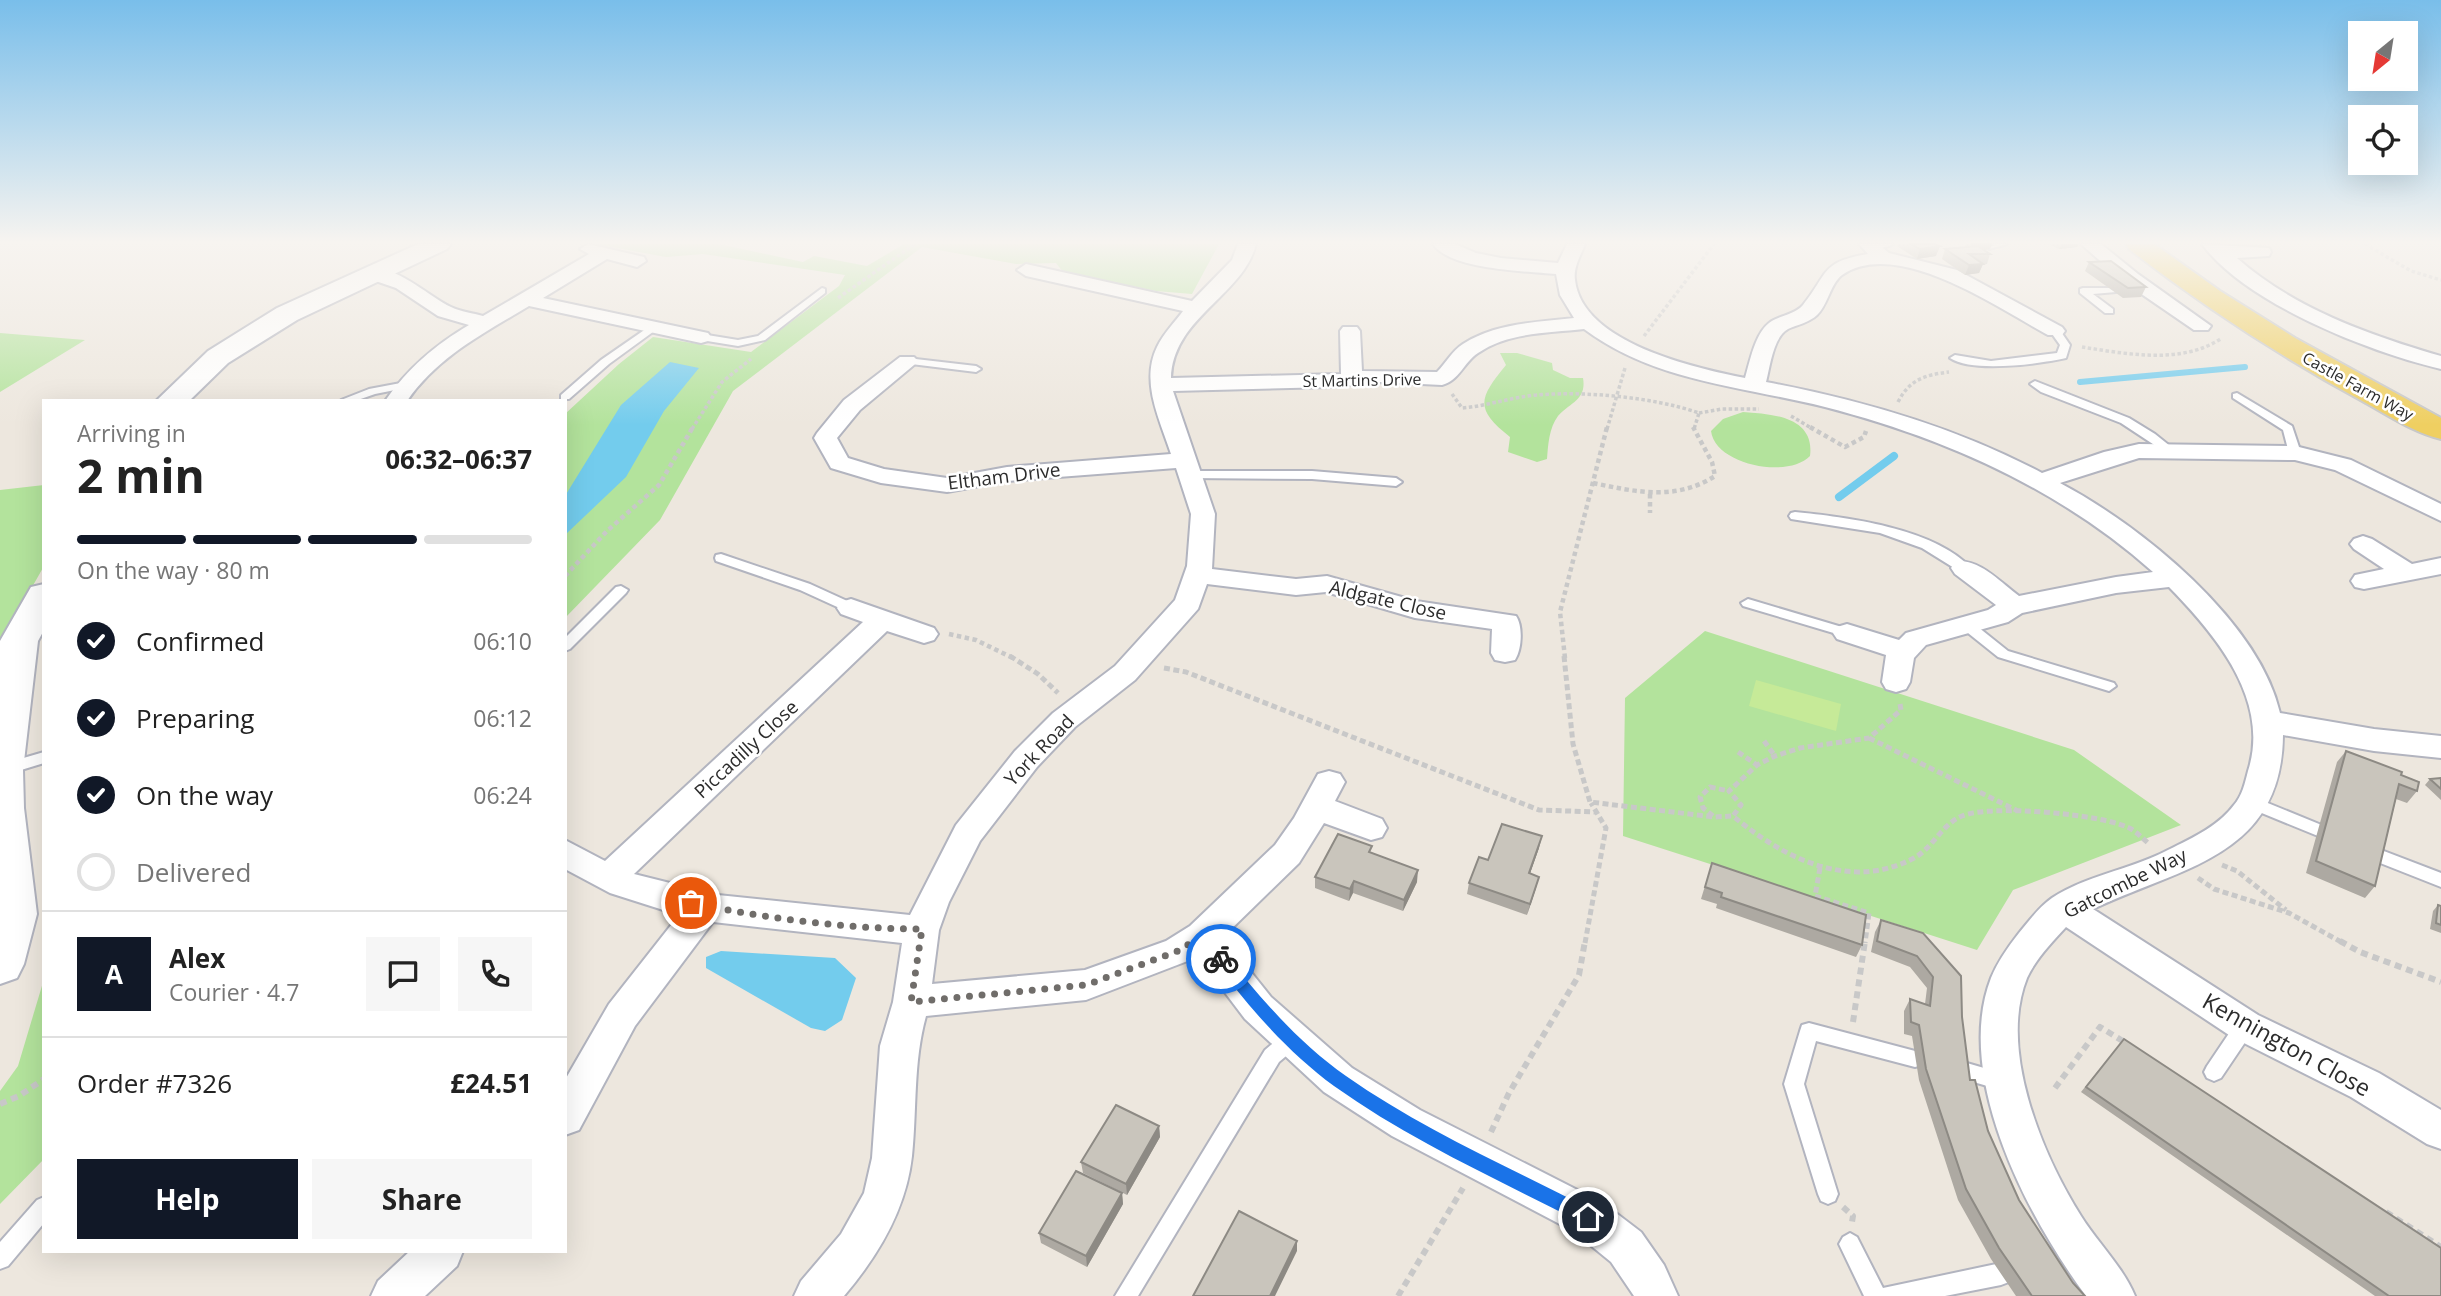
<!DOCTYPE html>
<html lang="en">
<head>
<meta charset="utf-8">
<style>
  body { margin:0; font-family:"Open Sans",sans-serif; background:#f6f6f6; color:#222; height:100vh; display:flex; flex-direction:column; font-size:26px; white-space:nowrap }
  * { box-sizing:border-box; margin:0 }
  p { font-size:23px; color:#767676 }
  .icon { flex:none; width:38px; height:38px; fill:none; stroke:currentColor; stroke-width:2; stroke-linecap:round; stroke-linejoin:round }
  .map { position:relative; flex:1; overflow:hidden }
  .details { position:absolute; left:42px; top:399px; width:525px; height:854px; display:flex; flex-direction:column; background:#fff; border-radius:0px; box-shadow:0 7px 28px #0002 }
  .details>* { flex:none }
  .needle { width:46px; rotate:210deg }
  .tools { position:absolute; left:2348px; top:21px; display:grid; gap:14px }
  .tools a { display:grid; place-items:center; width:70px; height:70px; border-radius:0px; background:#fff; box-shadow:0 7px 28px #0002; font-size:35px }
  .pin { position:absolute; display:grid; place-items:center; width:60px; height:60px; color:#fff; margin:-30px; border:4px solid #fff; border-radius:50%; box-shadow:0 2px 7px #0007 }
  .courier { position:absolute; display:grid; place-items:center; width:70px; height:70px; margin:-35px; border:5px solid #1a73e8; border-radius:50%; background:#fff; color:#222; box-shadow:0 2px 9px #0007 }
  .summary em { font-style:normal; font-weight:700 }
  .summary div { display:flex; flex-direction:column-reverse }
  .summary { display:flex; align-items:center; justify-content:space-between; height:119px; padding:0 35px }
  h1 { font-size:46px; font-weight:700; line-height:52px }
  .bar { display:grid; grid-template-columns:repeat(4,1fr); gap:10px 7px; align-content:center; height:84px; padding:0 35px }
  .bar i { height:9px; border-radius:5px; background:#e0e0e0 }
  .bar .current { background:#111827 }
  .bar p { grid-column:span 4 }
  .line { display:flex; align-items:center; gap:18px; padding:0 35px; border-top:2px solid #e0e0e0 }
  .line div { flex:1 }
  .round { display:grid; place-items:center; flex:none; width:74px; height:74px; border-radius:0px; background:#f6f6f6 }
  ol { padding:0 35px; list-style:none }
  li { display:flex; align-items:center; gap:21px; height:77px }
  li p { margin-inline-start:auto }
  li .icon { padding:7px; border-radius:50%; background:#111827; color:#fff; stroke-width:4 }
  li:last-child { color:#767676 }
  li i { width:38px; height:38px; border:4px solid #e0e0e0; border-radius:50% }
  .cta { display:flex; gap:14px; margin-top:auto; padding:14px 35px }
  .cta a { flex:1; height:80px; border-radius:0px; background:#111827; color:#fff; font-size:28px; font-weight:700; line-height:80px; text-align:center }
  .cta a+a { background:#f6f6f6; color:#222 }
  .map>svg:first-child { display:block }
  .green { fill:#b3e39c }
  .pitch { fill:#c6ea98 }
  .water { fill:#73cced }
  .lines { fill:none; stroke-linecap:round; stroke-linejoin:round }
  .stream-far1 { stroke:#73cced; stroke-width:6 }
  .stream { stroke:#73cced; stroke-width:8 }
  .lane-casing { stroke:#b2b4bf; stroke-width:4 }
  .street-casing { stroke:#b2b4bf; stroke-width:4 }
  .secondary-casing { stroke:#b2b4bf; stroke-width:4 }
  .primary-casing { stroke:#c8c8c8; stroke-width:4 }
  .path-far3 { stroke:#c8c8c8; stroke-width:3.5; stroke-dasharray:3.5 2.5; stroke-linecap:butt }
  .path-far2 { stroke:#c8c8c8; stroke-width:4.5; stroke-dasharray:4.5 3.5; stroke-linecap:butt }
  .path-far1 { stroke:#c8c8c8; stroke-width:5; stroke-dasharray:6 3.5; stroke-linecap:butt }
  .path { stroke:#c8c8c8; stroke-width:6; stroke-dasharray:7 5; stroke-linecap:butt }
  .lane { fill:#fff; fill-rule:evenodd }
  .street { fill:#fff; fill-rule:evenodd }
  .secondary { fill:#fff; fill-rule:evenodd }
  .primary { fill:#efcf61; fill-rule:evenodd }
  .wall { fill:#ada9a2 }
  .shaded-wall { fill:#8d8a84 }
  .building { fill:#c9c5bc; stroke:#8d8a84; stroke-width:2 }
  .route { fill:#1a73e8 }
  .done { stroke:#706d6a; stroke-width:7; stroke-dasharray:0 12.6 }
  .labels { text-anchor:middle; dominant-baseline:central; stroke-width:5; stroke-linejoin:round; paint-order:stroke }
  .far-street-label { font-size:16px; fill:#2c2c2c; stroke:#fff }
  .street-label { font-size:19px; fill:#2c2c2c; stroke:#fff }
  .near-street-label { font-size:23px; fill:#2c2c2c; stroke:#fff }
</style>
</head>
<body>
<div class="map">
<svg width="2441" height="1296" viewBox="0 0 2441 1296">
  <rect width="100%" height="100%" fill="#ede7de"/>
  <!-- green -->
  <path class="green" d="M596,244H719L803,262L814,256L867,266L904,244H1219L1192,294L1156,291L1063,272L1056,263L1016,264L922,247L733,391L660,520L565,618V414L619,364L653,337L751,352L839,286L845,275L703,254L666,257Z
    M0,333L85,340L0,392Z
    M1500,353H1517L1552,363L1553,370L1570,378H1583C1587,400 1569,403 1558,416C1549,428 1548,445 1547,459L1537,462L1508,452L1510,437C1474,409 1479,398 1506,365Z
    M1743,412C1773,414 1815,417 1810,456C1788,479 1715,465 1711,431L1723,419Z
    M44,485V566L18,612L0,670V490Z
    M1705,631L2074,750L2181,825L2013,890L1977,950L1623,836L1625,698Z
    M44,979V1159L0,1204V1091L18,1066Z"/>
  <!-- pitch -->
  <path class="pitch" d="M1756,680L1841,704L1836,731L1749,706Z"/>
  <!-- water -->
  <path class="water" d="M670,362L699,368L664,411L626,477L565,535V496L621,405Z
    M721,951L835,958L856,978L842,1020L825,1031L811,1028L706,968V957Z"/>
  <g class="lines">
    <!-- stream-far1 -->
    <path class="stream-far1" d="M2080,382L2245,367"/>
    <!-- stream -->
    <path class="stream" d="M1839,497L1894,456"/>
    <defs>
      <path id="lane" d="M1863,244H1893C1886,249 1870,249 1863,244Z
        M1987,244H2007L1989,249L1984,246Z
        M822,288L825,289V293L765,340L738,346L701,340L696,337L701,334L738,340L758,336Z
        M2083,288H2116V292L2093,294L2113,309V313H2105L2080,293V289Z
        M653,324L657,325V329L609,364L569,399H561V395L601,360Z
        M2055,328L2059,329L2070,345L2066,358C2039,364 1972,373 1950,358L1955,355L1991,361L2057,353L2060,345L2050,331Z
        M907,358L976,366L981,369L976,372L903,363V359Z
        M2035,381L2129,418L2155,434L2175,450L2169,453L2165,452L2121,423L2041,392L2030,384Z
        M406,382L411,385L410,387L375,394L355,401L341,400L369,389Z
        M2237,393L2292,426L2301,453L2299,455L2295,456L2289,453L2283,430L2233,398V394Z
        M1192,471H1312L1396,478L1402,482L1396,486L1312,479L1188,478L1186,475Z
        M1795,512C1846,517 1934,528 1971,568L1964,572L1959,571L1922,548L1880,533L1791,519L1789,516L1791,513Z
        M721,554L810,584L856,605L858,608L851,612L846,611L800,590L716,561L715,558L716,555Z
        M621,586L628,590L626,593L570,649L565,651V638L616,587Z
        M1748,599L1852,630L1854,633L1847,637L1743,606L1741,603Z
        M1968,622L1973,623L2008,651L2114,683L2116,686L2109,691L1998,657L1963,629L1961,626L1963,623Z
        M44,752V763L8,774L3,772L0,768L3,764Z
        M2253,797L2324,826L2326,830L2324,834L2318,836L2247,807L2245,803L2247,799Z
        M2376,848L2441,873V887L2370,859L2368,854L2370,849Z
        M2245,1018L2252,1020L2254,1026L2252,1032L2221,1078L2214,1081L2207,1078L2204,1072L2207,1066L2238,1020Z
        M1809,1023L1915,1051L1922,1053L1924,1059L1922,1065L1915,1067L1816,1041L1804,1084L1838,1194L1835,1201L1828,1204L1821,1201L1818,1194L1784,1084L1800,1031L1802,1025Z
        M1291,1032L1298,1034L1300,1040L1298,1046L1279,1062L1138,1296H1115L1265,1050L1284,1034Z
        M1960,1061L2008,1075L2011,1081L2008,1087L2001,1090L1953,1076L1950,1070L1953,1064Z
        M44,1197V1223L8,1266L0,1269V1242L37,1200Z
        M1850,1233L1857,1237L1883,1288L2001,1263L2009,1266L2012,1274L2009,1282L2001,1285L1945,1296H1864L1839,1244L1843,1237Z"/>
      <path id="street" d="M588,244L644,257L646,261L637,267L607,259L543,298L708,333L711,337L708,341L701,343L529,306C484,333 437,357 407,401H385C408,368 435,345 469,325L438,316L396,288L367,278L365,274L367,270C396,263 427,296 451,307C461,312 473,313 483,316L589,254L580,249Z
        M1238,244H1256C1243,296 1173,317 1171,378L1341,374L1340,331L1343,327H1357L1360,331L1362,371L1437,372C1446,363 1452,351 1463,344C1495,323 1538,322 1574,318L1560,295L1556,274C1526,271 1450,270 1433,244H1455L1476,253L1501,258L1558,263L1567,244H1585C1581,255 1573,267 1575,280C1582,343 1695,368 1745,378C1750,361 1755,334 1769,323C1779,315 1795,315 1803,305C1829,273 1820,262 1868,254L1859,244H1878L1889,253L1957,270L2062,327L2065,331L2062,335H2048C1998,308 1897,237 1842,275C1830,284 1828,305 1817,315C1810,322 1797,325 1788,329C1773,337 1770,367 1766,382C1862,400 1955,427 2042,473L2104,452L2139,444L2295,446L2351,460L2441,504V521L2335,470L2295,460L2139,458L2060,483C2140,525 2259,621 2280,713L2374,729L2441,736V758L2374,751L2283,735C2282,857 2181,867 2093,909L2258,1015L2379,1073L2441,1110V1149L2427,1144L2351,1097L2232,1037L2066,927C2053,941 2035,960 2027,978C1998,1050 2043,1156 2081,1216C2098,1243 2123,1267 2135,1296H2086C2028,1218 1953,1076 1991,978C1998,961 2008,947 2019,933C2029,921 2039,907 2052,898C2085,876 2128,870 2164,852C2188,840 2218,827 2234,805C2242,796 2245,783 2248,771C2271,700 2215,634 2169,587L2116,593L2022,613L2008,622L1926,645L1914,658L1910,682L1906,689L1896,692L1886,689L1882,682L1886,655L1837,639L1833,633L1837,627L1847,624L1899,640L1906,633L1988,610L1996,605L1955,574L1951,568L1955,562C1978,557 2001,583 2019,596L2116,577L2153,572C2060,489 1945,438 1825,407C1741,386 1655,382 1584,329C1549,333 1508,332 1478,353C1464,362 1459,381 1442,385L1380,382L1331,387L1173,391L1215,514L1212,569L1296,579L1327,576L1416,601L1516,616C1523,626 1522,649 1515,660L1505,662L1495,660L1491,653L1492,629L1415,618L1326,592L1296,595L1207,584L1198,609L1135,680L1075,727L1037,767L980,841L949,902L939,930L932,984L1085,970L1166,941L1190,926L1275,845L1294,818L1318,774L1329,771L1340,774L1345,782L1335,801L1382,819L1387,828L1382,837L1371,840L1324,823L1299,863L1223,937L1271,997L1352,1068L1420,1110L1603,1203L1641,1232L1664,1265L1678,1296H1634L1611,1262L1573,1231L1392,1136L1324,1092L1245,1019L1198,957L1086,1000L926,1016C913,1063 917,1109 912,1156C906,1210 878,1256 844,1296H794L801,1281L841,1234L864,1193L872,1158L880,1046L893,1002L902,943L713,922L635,1026L579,1130L565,1135V1080L609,1004L679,915L610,893L565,869V840L605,861L863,622L841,614L837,608L841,602L851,599L934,628L938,634L934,640L924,643L887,631L634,874L718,895L910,915L956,825L1015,751L1053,713L1115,666L1175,600L1187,566L1191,514L1176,468L1007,481L947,492L881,483L831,468L814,438L817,433L844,400L900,357H914L918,361L914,365L860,410L837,438L848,458L884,469L947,478L1007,467L1171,454C1160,420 1140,382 1157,347C1163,334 1175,322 1183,311L1026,276L1017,270L1026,264L1192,301L1232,260Z
        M2081,244H2101L2138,274L2211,326L2208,330H2194L2124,282Z
        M2202,244L2269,248L2271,252L2269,256L2237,258C2293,308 2369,335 2441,356V369C2370,352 2246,304 2202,244Z
        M2363,536L2372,539L2412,564L2441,558V574L2364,589L2355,587L2351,581L2355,575L2384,569L2354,549L2350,544L2354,539Z
        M410,1251H463L457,1266L425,1296H371L378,1281Z"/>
      <path id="secondary" d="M418,244H451L447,249L297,320L228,363L189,401H156L208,351L277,308Z
        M44,584V630L38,641L23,770L24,808L37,914L24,964L17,978L0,984V641L31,587Z"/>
      <path id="primary" d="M2126,244H2154L2220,291L2295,338L2441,418V439C2414,433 2388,415 2364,402C2281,357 2203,306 2129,249Z"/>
    </defs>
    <!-- lane casing -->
    <use href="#lane" class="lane-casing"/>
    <!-- street casing -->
    <use href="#street" class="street-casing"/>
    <!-- secondary casing -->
    <use href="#secondary" class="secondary-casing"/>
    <!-- primary casing -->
    <use href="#primary" class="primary-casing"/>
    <!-- path-far3 -->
    <path class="path-far3" d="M2365,244L2411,271L2441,280
      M838,298L915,244
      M1644,336L1714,244
      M2082,347C2127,354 2182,365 2222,338
      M1452,394L1462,408C1488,406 1511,397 1537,395C1585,391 1653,397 1699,413L1694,429
      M1898,402C1910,379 1925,375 1949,372
      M1699,413L1722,409H1759
      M1791,416L1813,429
      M692,429L722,382L751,359
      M1607,429L1625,368"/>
    <!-- path-far2 -->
    <path class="path-far2" d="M1810,427L1845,447L1864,437L1866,431
      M1593,483C1636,492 1676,501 1715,476L1712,462L1693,427
      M1650,494V513
      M565,576L607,531L659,485L693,427
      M949,634L976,640L1013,658
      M1565,658L1560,612L1607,427"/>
    <!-- path-far1 -->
    <path class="path-far1" d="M1010,656L1038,674L1058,693
      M1564,656L1573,744L1590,802L1714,817L1733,816
      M1164,668L1186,672L1539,810L1597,812
      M1900,704L1901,710L1869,738L1800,748L1775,756L1757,765L1729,791L1741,805L1733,816C1783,858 1850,892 1914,858C1933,848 1942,824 1962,816C1991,804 2098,814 2127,827C2135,830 2141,837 2148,843
      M1869,738L2018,811
      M1764,741L1775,756
      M1738,752L1757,765
      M1713,816L1703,808L1700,797L1710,787L1729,791
      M2222,865L2237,871L2286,910
      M1820,868L1815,896L1869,913L1865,943
      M2198,878L2214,889L2289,913L2343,943
      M1585,943L1606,828L1591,803"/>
    <!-- path -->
    <path class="path" d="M2340,941L2360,952L2441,982
      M1853,1022L1865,941
      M2055,1088L2100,1027L2126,1043
      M0,1104L19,1096L44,1079
      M1491,1132L1509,1093L1579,975L1585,941
      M1843,1207L1853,1216L1852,1222
      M2386,1212L2441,1247
      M1398,1296L1463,1188"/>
    <!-- lane -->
    <use href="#lane" class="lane"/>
    <!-- street -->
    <use href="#street" class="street"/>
    <!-- secondary -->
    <use href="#secondary" class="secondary"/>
    <!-- primary -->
    <use href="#primary" class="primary"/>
  </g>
  <!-- wall -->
  <path class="wall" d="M1898,244H1935L1936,256L1917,259L1897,246Z
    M1965,244H1991L1990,249L1984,250L1990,254L1987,264H1983L1979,273L1965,275L1942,259L1945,249L1967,247L1965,245Z
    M2049,244H2079L2077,247L2059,249Z
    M2089,262L2146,287L2141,297L2123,298L2085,271Z
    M2346,751L2401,775L2417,791L2407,803L2396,799L2375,886L2365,898L2306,873L2337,762Z
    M2441,778V800L2425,785L2430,779Z
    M1539,848L1530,873L1536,888L1527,915L1467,894L1469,883L1488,860Z
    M1371,853L1417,882L1403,911L1353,893L1349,901L1315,888V877Z
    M1712,863L1862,945L1856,957L1716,908L1717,904L1701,899Z
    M2438,905L2441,906V933L2430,929L2433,911Z
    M1881,920L1923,933L1962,1017L1970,1080L1988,1131L2019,1200L2073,1283L2085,1296H2016L1991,1259L1958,1200L1919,1080L1912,1036L1904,1034V1011L1910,999L1925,1004L1927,988L1910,967L1871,952L1875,932Z
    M2124,1039L2441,1296H2375L2081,1092Z
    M1159,1126L1160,1137L1127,1195L1083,1173L1081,1162Z
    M1122,1193L1123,1204L1087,1267L1041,1243L1039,1233Z"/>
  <!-- shaded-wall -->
  <path class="shaded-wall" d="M2062,244H2079L2077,247L2059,249Z
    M1992,245L1990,249L1974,251L1976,247Z
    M1940,246L1936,256L1917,259L1920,249Z
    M1983,264L1979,273L1965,275L1969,265Z
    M1542,836L1539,848L1526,885L1529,873Z
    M1418,870L1417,882L1403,911L1404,900Z
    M1539,877L1536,888L1527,915L1530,904Z
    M1354,881L1353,893L1349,901L1350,889Z
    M1159,1126L1160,1137L1127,1195L1126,1184Z
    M1122,1193L1123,1204L1087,1267L1086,1256Z
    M1297,1241V1251L1275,1296H1270Z"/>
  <!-- building -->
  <path class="building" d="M1911,244H1935L1940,246L1920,249Z
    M1971,244H1991L1992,245L1978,246Z
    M1978,246L1990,254H1969L1983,264L1969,265L1945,249Z
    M2111,261L2146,287L2128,288L2089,262Z
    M2346,751L2402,772L2401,775L2419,782L2417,791L2399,784L2375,886L2316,861Z
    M2441,778V789L2430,779Z
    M1502,824L1542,836L1529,873L1539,877L1530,904L1469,883L1479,857L1488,860Z
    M1338,834L1372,846L1369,852L1418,870L1404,900L1354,881L1350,889L1315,877Z
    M1712,863L1866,915L1862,945L1721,897L1722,893L1705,887Z
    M2438,905L2441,906V925L2436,923Z
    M1881,920L1923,933L1961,976L1962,1017L1970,1080H1975L1988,1131L2019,1200L2073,1283L2085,1296H2032L1999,1248L1966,1189L1926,1069L1919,1025L1911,1022L1910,999L1930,1006L1933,977L1917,956L1877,941Z
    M2124,1039L2441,1248V1296H2389L2086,1087Z
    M1116,1105L1159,1126L1126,1184L1081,1162Z
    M1076,1171L1122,1193L1086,1256L1039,1233Z
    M1239,1211L1297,1241L1270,1296H1193Z"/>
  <!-- sky -->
  <linearGradient id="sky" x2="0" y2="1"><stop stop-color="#79beea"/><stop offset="0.57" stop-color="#f7f4f0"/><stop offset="1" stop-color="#f7f4f0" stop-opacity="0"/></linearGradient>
  <rect width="2441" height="425" fill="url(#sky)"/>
  <!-- route -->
  <path class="route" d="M1221,953L1226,955C1260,998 1300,1044 1346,1076C1423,1130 1511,1168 1594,1211L1597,1217L1594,1223L1588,1225L1582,1223C1499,1180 1411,1141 1334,1086C1289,1053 1249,1008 1216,963L1214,959Z"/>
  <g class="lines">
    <!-- done -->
    <path class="done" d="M691,903C766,918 845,929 922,929L911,1002L1086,985L1178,951L1202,936L1221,959"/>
  </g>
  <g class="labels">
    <!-- far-street labels -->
    <g class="far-street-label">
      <text transform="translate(1362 380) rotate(-1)">St Martins Drive</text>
      <text transform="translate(2358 386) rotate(29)">Castle Farm Way</text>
    </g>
    <!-- street labels -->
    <g class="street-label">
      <text transform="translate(1004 476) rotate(-7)">Eltham Drive</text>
      <text transform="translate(1388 600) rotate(13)">Aldgate Close</text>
      <text transform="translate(746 749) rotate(-43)">Piccadilly Close</text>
      <text transform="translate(1039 750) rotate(-46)">York Road</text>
      <text transform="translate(2125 883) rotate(-26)">Gatcombe Way</text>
    </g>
    <!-- near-street labels -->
    <g class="near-street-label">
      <text transform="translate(2287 1044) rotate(29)">Kennington Close</text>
    </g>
  </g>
</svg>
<div class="tools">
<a><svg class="needle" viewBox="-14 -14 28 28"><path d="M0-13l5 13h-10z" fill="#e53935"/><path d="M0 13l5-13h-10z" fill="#767676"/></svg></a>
<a><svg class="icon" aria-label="locate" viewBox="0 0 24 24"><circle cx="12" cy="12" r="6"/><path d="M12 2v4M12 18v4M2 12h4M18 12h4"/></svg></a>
</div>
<div class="pin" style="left:691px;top:903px;background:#ea580c"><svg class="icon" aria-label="bag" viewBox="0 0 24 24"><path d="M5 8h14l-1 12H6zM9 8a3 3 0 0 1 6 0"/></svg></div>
<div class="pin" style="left:1588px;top:1217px;background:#1f2937"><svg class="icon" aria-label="home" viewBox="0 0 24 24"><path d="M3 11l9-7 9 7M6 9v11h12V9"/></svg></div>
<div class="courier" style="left:1221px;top:959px"><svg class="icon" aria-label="bike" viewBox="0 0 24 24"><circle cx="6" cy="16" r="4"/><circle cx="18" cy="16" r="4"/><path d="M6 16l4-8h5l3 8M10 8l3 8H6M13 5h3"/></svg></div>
<section class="details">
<div class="summary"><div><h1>2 min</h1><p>Arriving in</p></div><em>06:32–06:37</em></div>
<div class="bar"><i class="current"></i><i class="current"></i><i class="current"></i><i></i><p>On the way · 80 m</p></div>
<ol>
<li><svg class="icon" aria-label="check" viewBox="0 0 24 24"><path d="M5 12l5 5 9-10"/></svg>Confirmed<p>06:10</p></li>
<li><svg class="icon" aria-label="check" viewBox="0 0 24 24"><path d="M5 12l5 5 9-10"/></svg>Preparing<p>06:12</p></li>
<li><svg class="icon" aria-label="check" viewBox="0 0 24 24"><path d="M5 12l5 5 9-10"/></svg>On the way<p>06:24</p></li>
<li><i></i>Delivered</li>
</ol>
<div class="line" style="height:126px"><b class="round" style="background:#111827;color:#fff">A</b><div><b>Alex</b><p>Courier · 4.7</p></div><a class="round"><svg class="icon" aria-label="chat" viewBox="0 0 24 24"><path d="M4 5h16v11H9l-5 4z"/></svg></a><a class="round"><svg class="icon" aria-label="phone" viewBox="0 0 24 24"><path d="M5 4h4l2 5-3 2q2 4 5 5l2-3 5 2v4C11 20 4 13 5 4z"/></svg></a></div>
<div class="line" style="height:91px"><div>Order #7326</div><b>£24.51</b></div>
<div class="cta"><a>Help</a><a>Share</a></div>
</section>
</div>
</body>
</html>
